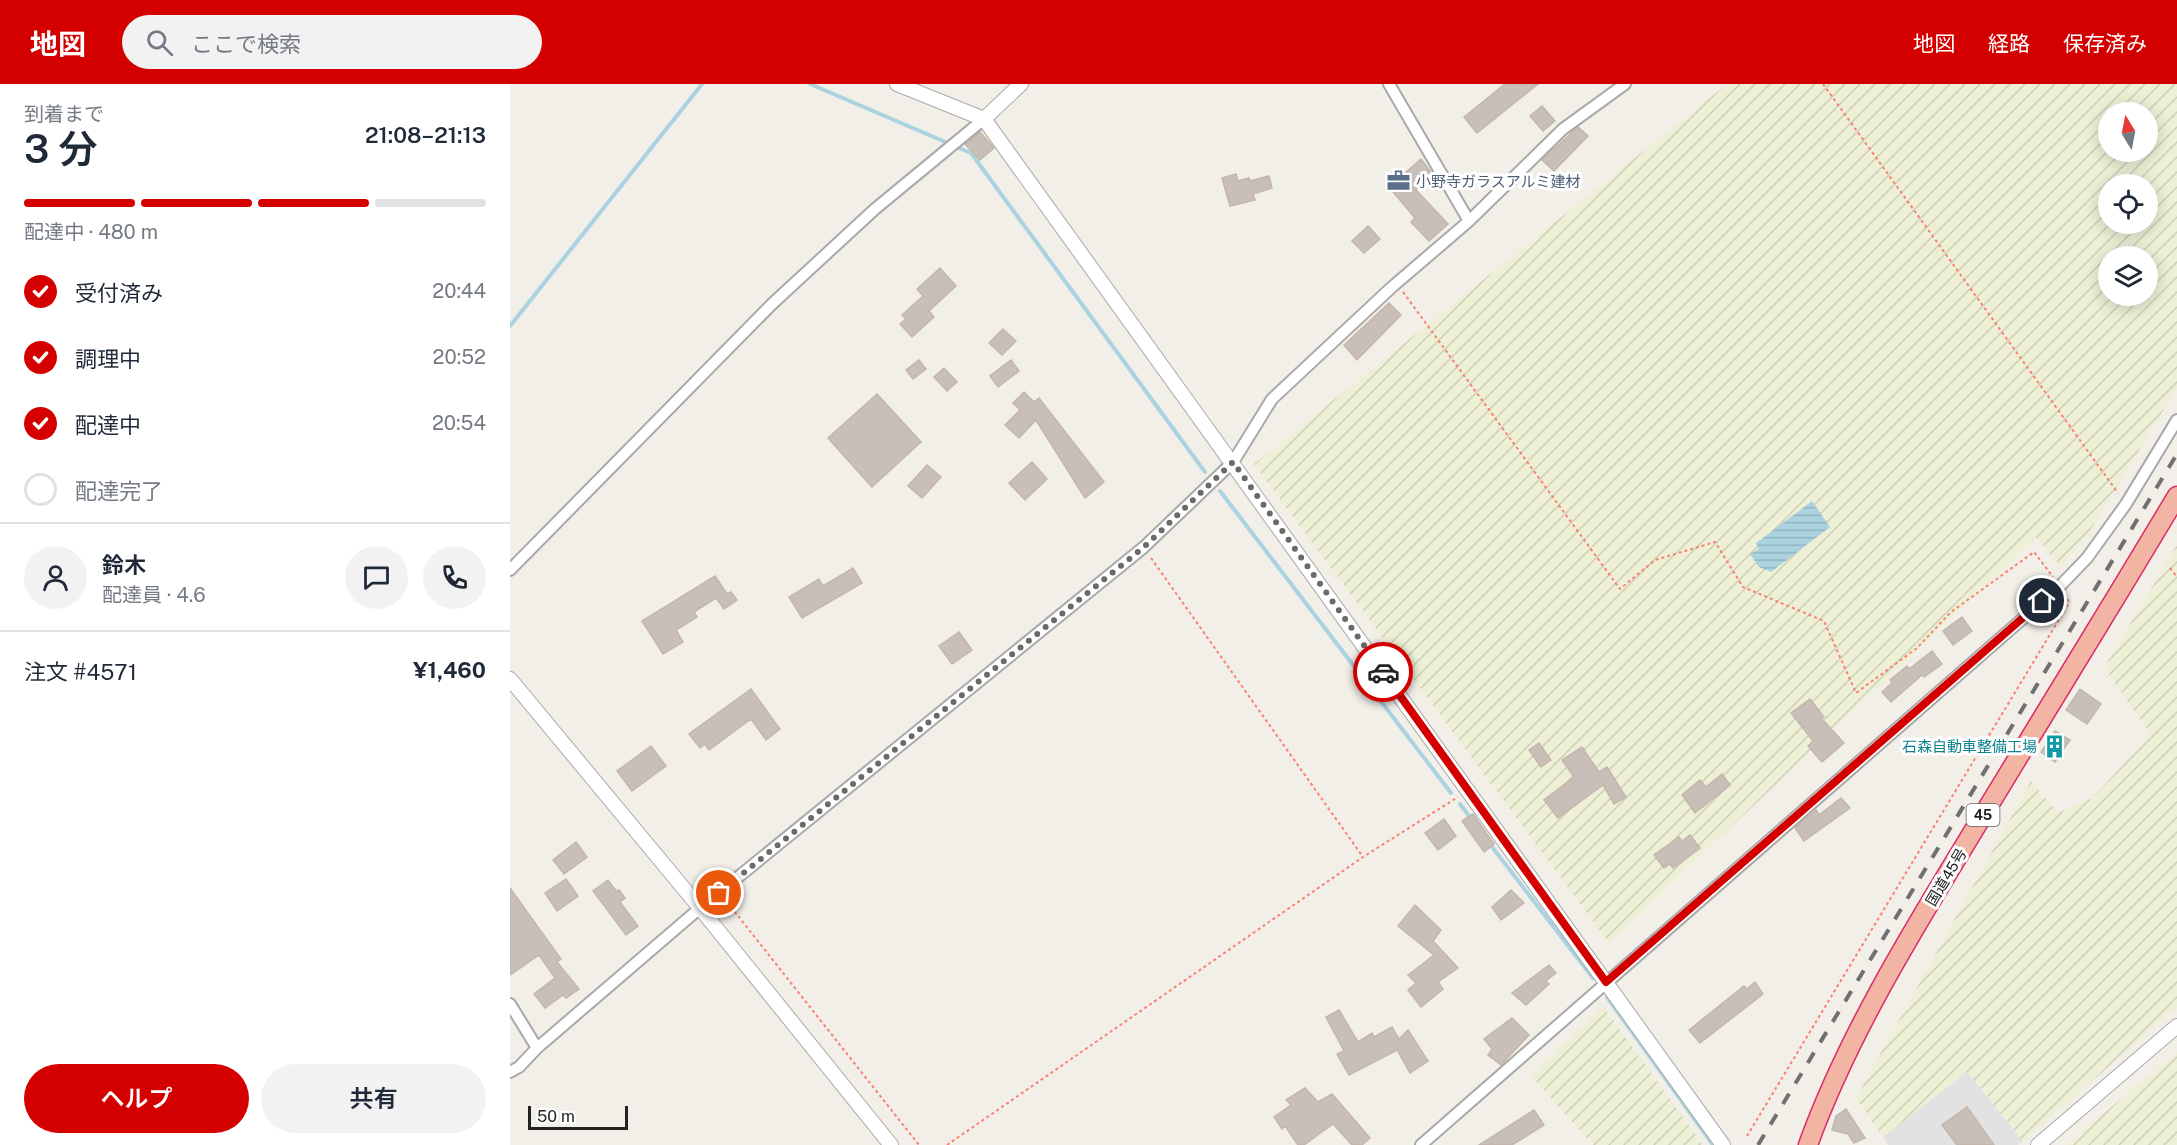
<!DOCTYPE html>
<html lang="ja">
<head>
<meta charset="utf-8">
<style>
  body { margin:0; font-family:"Public Sans","Noto Sans JP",sans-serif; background:#f2f2f3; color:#1f2937; height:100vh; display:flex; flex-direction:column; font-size:22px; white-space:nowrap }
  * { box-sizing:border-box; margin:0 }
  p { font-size:20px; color:#747a83 }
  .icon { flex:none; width:33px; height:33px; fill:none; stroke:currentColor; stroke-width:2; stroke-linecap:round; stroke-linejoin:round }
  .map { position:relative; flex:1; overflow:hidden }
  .panel { display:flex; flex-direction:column; background:#fff; width:510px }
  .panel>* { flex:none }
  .needle { width:39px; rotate:350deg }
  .controls { position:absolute; left:1588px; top:18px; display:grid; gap:12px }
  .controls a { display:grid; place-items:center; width:60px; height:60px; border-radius:50%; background:#fff; box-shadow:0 3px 15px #0003; font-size:30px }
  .scale { position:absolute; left:18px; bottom:15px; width:100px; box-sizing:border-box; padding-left:6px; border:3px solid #222; border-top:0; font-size:16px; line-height:21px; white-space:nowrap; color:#222; -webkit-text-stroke:4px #fff; paint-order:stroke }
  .pin { position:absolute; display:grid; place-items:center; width:51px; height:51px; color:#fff; margin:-26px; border:3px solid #fff; border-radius:50%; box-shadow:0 2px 6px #0007 }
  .courier { position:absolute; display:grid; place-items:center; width:60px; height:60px; margin:-30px; border:4px solid #d40000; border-radius:50%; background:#fff; color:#222; box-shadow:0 2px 8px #0007 }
  .head em { font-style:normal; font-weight:600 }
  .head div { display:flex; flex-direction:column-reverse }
  .head { display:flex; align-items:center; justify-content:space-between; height:102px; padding:0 24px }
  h1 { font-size:39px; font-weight:600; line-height:45px }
  .bar { display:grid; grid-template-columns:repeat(4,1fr); gap:9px 6px; align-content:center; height:72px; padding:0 24px }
  .bar i { height:8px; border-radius:4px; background:#e0e1e3 }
  .bar .active { background:#d40000 }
  .bar p { grid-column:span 4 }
  .line { display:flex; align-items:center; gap:15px; padding:0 24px; border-top:2px solid #e0e1e3 }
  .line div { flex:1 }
  .round { display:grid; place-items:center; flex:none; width:63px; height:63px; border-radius:32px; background:#f2f2f3 }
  ol { padding:0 24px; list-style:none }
  li { display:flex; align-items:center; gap:18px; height:66px }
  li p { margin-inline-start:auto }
  li .icon { padding:6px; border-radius:50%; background:#d40000; color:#fff; stroke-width:4 }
  li:last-child { color:#747a83 }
  li i { width:33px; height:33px; border:3px solid #e0e1e3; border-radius:50% }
  .action { display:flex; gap:12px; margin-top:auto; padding:12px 24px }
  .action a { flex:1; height:69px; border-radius:36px; background:#d40000; color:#fff; font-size:24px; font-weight:600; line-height:69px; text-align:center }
  .action a+a { background:#f2f2f3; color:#1f2937 }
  header { display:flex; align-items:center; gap:36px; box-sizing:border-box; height:84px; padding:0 30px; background:#d40000; color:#fff }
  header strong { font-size:28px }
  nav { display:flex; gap:33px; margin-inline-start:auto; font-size:21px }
  .search { width:420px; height:54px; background:#f2f2f3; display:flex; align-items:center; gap:15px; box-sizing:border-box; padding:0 21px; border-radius:33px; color:#747a83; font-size:22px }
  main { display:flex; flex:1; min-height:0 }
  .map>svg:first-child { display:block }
  .farmland { fill:url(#farmland-furrows); fill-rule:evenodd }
  .parking { fill:#e2e2e2 }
  .water { fill:url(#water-rules) }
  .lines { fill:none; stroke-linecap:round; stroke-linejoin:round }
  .stream { stroke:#aad3df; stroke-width:4 }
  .building { fill:#c7bfb8; stroke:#c4b6ab; stroke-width:1.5 }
  .minor-casing { stroke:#a9a9a9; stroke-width:14 }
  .tertiary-casing { stroke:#a9a9a9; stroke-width:16 }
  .trunk-casing { stroke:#dc2a67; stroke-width:21 }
  .path { stroke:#fa8072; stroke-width:2; stroke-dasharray:3 3; stroke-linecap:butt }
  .minor { stroke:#fff; stroke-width:10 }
  .tertiary { stroke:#fff; stroke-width:14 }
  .trunk { stroke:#f2b4a3; stroke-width:18 }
  .rail { stroke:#707070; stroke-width:4; stroke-dasharray:12 12; stroke-linecap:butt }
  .done { stroke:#6b6a68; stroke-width:6; stroke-dasharray:0 10.8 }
  .route { stroke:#d40000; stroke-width:8 }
  .labels { text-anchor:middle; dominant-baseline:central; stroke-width:6; stroke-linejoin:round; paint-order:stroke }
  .shield { fill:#fff; stroke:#646464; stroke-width:1.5 }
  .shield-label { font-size:14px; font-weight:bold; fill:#222 }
  .service-label { font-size:15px; fill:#4e5e75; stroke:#fff; text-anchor:start }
  .culture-label { font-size:15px; fill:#0d838f; stroke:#fff; text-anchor:end }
  .street-label { font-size:15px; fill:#222; stroke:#fff }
</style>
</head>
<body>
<header>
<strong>地図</strong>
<div class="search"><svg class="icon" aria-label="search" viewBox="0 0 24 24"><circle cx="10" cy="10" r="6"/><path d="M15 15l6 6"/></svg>ここで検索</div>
<nav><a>地図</a><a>経路</a><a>保存済み</a></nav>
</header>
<main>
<section class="panel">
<div class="head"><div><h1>3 分</h1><p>到着まで</p></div><em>21:08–21:13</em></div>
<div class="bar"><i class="active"></i><i class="active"></i><i class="active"></i><i></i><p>配達中 · 480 m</p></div>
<ol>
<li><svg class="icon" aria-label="check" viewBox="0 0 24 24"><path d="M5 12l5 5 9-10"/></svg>受付済み<p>20:44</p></li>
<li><svg class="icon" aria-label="check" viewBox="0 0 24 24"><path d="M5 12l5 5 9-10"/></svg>調理中<p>20:52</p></li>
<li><svg class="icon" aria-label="check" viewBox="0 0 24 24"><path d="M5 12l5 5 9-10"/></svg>配達中<p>20:54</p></li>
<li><i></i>配達完了</li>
</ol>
<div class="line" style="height:108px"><a class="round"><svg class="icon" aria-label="person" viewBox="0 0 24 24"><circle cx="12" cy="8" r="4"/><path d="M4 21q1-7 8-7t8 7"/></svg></a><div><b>鈴木</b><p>配達員 · 4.6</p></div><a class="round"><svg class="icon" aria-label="chat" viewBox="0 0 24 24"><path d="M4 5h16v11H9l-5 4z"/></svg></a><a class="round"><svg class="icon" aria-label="phone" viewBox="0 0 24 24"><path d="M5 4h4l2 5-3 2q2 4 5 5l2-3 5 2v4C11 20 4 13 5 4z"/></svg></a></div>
<div class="line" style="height:78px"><div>注文 #4571</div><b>¥1,460</b></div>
<div class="action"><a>ヘルプ</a><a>共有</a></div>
</section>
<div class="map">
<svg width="1667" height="1061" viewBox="0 0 1667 1061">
  <defs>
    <pattern id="farmland-furrows" width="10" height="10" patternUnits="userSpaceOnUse" patternTransform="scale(1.5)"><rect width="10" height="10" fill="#eef0d5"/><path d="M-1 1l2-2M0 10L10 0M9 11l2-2" fill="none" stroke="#ccceb7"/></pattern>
    <pattern id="water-rules" width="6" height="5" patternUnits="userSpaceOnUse" patternTransform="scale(1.5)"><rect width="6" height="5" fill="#aad3df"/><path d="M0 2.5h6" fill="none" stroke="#92b5bf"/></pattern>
  </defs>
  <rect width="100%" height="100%" fill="#f2efe9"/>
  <!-- farmland -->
  <path class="farmland" d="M1217,0H1667V304L1577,452L1551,483L1526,453L1099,859L744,380ZM1599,28H1638V68H1599ZM1599,100H1638V140H1599ZM1599,172H1638V212H1599Z
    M1667,461V923L1513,1057L1457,988L1373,1053L1346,1014L1521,697L1548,729L1582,714L1641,651L1594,584Z
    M1093,922L1193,1061H1083L1021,992Z
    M1667,968V1061H1556Z"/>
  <!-- parking -->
  <path class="parking" d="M1457,988L1513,1057L1508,1061H1378L1373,1053Z"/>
  <!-- water -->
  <path class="water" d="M1302,417L1320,443L1261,488L1249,483L1240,470L1249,465L1246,459Z"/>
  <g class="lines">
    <!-- stream -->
    <path class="stream" d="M300,0L461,69L695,388
      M0,242L192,0
      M710,407L941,709
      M950,720L962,736
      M979,759L1083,894
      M1097,913L1203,1061"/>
  </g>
  <!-- building -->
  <path class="building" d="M995,0H1028L967,49L954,33Z
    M1032,22L1045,37L1033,47L1020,32Z
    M1068,43L1078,52L1044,87L1032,76Z
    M470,48L484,64L470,76L455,60Z
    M911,75L924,92L906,106L938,140L919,157L901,138L905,134L879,103Z
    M726,90L728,97L739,94L740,97L759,92L762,104L743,110L745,116L720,122L712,94Z
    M858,142L870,155L854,169L842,157Z
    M430,184L446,202L419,227L424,233L402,253L390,240L396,235L392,231L413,212L407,205Z
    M879,219L891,231L847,276L834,261Z
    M493,245L506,257L492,271L479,259Z
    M409,276L416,285L403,295L396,286Z
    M501,276L509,287L488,303L480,292Z
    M434,284L447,298L437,307L424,293Z
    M514,308L524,318L529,314L594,398L575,414L526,336L509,354L495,341L510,326L503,319Z
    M367,310L411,358L362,403L318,354Z
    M522,378L537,395L515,416L499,399Z
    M417,381L431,393L412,414L398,402Z
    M343,484L352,499L292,534L279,513L309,495L313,502Z
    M205,492L217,510L221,508L227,516L214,525L206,514L184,528L187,533L166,546L173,558L153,570L132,537Z
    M1452,533L1462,547L1443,561L1433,547Z
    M449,548L462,566L442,580L429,562Z
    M1422,567L1432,580L1414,593L1412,591L1381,618L1372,608L1382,599L1380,596L1397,582L1399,585Z
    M241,605L270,645L256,656L241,635L199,666L195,660L190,664L179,650Z
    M1570,605L1591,620L1577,640L1556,626Z
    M1300,615L1314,633L1311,634L1334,659L1312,678L1298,662L1303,657L1281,629Z
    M1545,647L1560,656L1545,678L1531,668Z
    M1029,659L1041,676L1031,683L1019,666Z
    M141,662L156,682L122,707L107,687Z
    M1072,663L1089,688L1097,683L1116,713L1104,720L1093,701L1048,734L1034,716L1064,693L1052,676Z
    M1212,690L1220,701L1185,729L1172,711L1190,696L1196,703Z
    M1331,714L1340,724L1294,757L1285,744L1306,726L1309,731Z
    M963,730L984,760L974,768L952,737Z
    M934,735L946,752L928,766L915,749Z
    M1180,751L1190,764L1163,784L1160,780L1154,784L1144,771L1169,753L1172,757Z
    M66,758L77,773L54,790L43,776Z
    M56,795L68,812L47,827L35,809Z
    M98,796L106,807L109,806L115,814L110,818L128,842L116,851L83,807Z
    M0,804L51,875L47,878L69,905L56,914L53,911L35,924L24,910L45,894L29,871L0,891Z
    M1001,806L1014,819L991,836L982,823Z
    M905,821L931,846L923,857L948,884L928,898L933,905L911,923L898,906L906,899L898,891L924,871L888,842Z
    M1039,881L1046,889L1036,897L1039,900L1016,921L1002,909Z
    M1245,898L1253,910L1190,959L1179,946L1234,902L1237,905Z
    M829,926L848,958L862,949L864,953L882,943L889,955L898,946L918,977L900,989L887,966L839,991L827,970L834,967L816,933Z
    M1002,934L1019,951L991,981L978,971L982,965L974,955Z
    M795,1004L808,1018L822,1010L860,1054L852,1061H842L823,1040L794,1061H788L775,1042L772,1045L764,1033L781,1021L776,1016Z
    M1457,1023L1484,1061H1447L1432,1041Z
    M1336,1025L1355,1054L1344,1059L1338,1050L1322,1046L1326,1032Z
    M1024,1026L1034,1041L1002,1061H969Z"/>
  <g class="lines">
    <defs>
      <path id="minor" d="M879,0L959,137
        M0,486L262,220L365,125L474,35
        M0,920L27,964
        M0,988L9,983L27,964L190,824L634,463L723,378L762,315L882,203L959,137L1053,45L1115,0
        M911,1061L1550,502L1577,474L1616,420L1667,336"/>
      <path id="tertiary" d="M387,0L474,35L1213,1061
        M474,35L511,0
        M0,595L190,824L381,1061
        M1528,1061L1667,942"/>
      <path id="trunk" d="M1298,1061C1339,948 1405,843 1467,741C1534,631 1601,522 1667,412"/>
    </defs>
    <!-- minor casing -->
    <use href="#minor" class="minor-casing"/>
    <!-- tertiary casing -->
    <use href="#tertiary" class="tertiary-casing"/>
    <!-- trunk casing -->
    <use href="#trunk" class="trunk-casing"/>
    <!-- path -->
    <path class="path" d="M1313,0L1608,409
      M893,208L1110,505L1145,476L1205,458L1233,503L1314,537L1346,609L1407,564L1441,528L1524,468L1543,493
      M641,474L853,773
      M1660,484L1667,493
      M217,818L409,1061
      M1237,1052L1559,519L1557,512
      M437,1061L853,773L948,713"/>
    <!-- minor -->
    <use href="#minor" class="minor"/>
    <!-- tertiary -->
    <use href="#tertiary" class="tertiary"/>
    <!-- trunk -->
    <use href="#trunk" class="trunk"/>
    <!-- rail -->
    <path class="rail" d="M1248,1061L1667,370"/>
  </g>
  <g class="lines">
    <!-- done -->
    <path class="done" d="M209,809L634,463L723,378L873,588"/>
    <!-- route -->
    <path class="route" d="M873,588L1096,898L1532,517"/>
  </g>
  <!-- icons -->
  <defs>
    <symbol id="office-bare" viewBox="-9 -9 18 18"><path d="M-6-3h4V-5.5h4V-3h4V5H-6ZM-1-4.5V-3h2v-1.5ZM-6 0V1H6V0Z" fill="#5c6f8a" stroke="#fff" stroke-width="2.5" paint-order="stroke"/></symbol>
    <symbol id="building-bare" viewBox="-9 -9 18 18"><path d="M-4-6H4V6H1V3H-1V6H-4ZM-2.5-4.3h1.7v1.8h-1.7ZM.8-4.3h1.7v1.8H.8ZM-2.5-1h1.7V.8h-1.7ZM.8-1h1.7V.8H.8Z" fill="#0f9aa8" stroke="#fff" stroke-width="2.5" paint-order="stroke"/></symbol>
  </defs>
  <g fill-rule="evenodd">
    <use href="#office-bare" x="872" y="80" width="33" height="33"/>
    <use href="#building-bare" x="1528" y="646" width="33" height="33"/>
  </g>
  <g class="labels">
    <!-- shield labels -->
    <rect class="shield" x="1456.5" y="720" width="33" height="22" rx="4.5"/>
    <g class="shield-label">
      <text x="1473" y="731">45</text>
    </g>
    <!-- service labels -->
    <g class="service-label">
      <text x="906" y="97">小野寺ガラスアルミ建材</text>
    </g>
    <!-- culture labels -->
    <g class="culture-label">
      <text x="1527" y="662">石森自動車整備工場</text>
    </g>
    <!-- street labels -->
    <g class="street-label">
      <text transform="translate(1436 793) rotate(-59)">国道45号</text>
    </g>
  </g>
</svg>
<div class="controls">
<a><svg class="needle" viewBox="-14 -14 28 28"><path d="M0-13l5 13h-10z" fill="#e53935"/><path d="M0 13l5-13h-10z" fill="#747a83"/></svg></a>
<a><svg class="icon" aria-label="locate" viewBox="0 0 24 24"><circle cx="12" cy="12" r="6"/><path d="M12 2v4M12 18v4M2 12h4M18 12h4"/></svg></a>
<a><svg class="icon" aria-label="layers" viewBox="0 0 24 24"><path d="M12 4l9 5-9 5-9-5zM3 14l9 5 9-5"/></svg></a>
</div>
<div class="scale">50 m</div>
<div class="pin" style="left:209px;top:809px;background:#ea580c"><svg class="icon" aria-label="bag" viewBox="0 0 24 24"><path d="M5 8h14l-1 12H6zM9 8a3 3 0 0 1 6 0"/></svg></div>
<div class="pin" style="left:1532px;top:517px;background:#1f2937"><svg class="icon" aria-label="home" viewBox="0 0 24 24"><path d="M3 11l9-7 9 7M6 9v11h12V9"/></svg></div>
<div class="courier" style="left:873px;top:588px"><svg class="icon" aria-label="car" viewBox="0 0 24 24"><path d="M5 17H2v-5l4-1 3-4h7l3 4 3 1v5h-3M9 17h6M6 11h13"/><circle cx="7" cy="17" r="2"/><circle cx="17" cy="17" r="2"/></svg></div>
</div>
</main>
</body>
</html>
